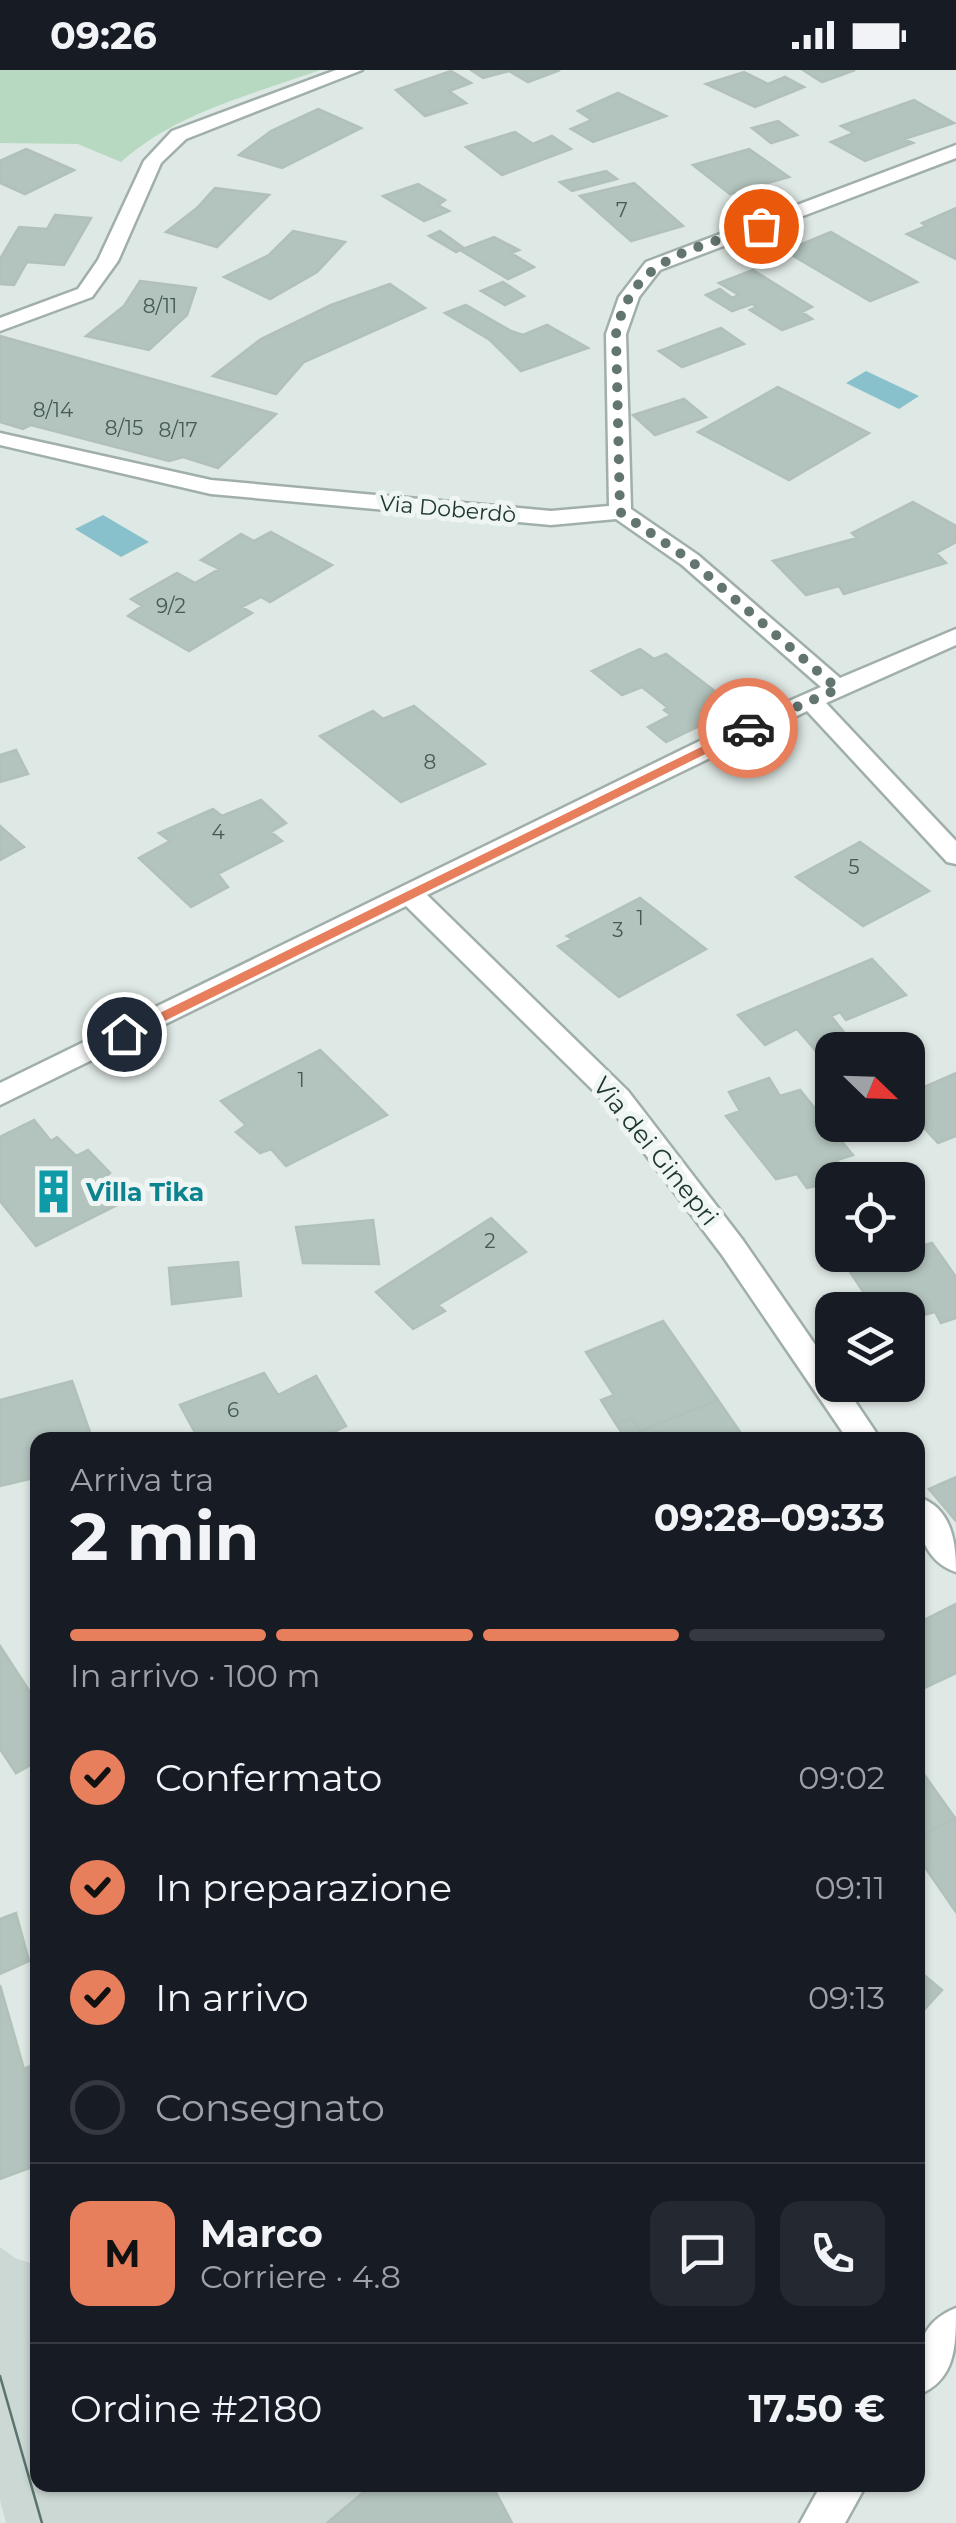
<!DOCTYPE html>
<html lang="it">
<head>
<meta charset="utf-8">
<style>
  body { margin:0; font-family:Montserrat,sans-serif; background:#242831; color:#f1f3f6; height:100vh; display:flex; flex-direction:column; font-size:38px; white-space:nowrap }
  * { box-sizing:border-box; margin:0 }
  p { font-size:32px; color:#9ea1a6 }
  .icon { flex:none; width:55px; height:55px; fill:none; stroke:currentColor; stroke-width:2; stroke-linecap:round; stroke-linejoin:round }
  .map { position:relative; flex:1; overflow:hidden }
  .panel { position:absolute; left:30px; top:1362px; width:895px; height:1060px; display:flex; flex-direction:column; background:#171b24; border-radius:20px; box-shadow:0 2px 8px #0004 }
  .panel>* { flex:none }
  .needle { width:65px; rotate:113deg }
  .tools { position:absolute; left:815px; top:962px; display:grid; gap:20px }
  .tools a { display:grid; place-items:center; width:110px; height:110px; border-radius:20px; background:#171b24; box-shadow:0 2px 8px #0004; font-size:50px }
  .pin { position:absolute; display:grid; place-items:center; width:85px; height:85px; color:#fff; margin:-42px; border:5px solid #fff; border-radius:50%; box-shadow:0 2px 10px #0007 }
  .courier { position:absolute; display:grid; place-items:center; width:100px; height:100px; margin:-50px; border:8px solid #e87f5c; border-radius:50%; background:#fff; color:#222; box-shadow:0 2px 12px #0007 }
  .overview em { font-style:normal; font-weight:700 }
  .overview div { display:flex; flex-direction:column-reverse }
  .overview { display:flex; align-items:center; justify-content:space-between; height:170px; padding:0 40px }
  h1 { font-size:65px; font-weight:700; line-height:75px }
  .bar { display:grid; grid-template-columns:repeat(4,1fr); gap:15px 10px; align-content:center; height:120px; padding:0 40px }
  .bar i { height:12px; border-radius:8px; background:#363941 }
  .bar .selected { background:#e87f5c }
  .bar p { grid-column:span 4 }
  .line { display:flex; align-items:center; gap:25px; padding:0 40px; border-top:2px solid #363941 }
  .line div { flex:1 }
  .round { display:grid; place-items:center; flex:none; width:105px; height:105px; border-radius:20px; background:#242831 }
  ol { padding:0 40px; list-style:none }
  li { display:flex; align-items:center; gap:30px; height:110px }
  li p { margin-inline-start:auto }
  li .icon { padding:10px; border-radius:50%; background:#e87f5c; color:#111; stroke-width:4 }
  li:last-child { color:#9ea1a6 }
  li i { width:55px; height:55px; border:5px solid #363941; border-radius:50% }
  .status { display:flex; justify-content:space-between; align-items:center; height:70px; padding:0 50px; background:#171b24; direction:ltr }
  .status svg { height:28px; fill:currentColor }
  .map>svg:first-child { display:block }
  .built { fill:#ccd8d3 }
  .green { fill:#b7d9c1 }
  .water { fill:#88c0cb }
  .building { fill:#b3c3bd; stroke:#b1c1ba; stroke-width:2.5 }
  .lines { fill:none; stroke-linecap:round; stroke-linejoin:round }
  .minor-casing { stroke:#a1afab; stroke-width:5 }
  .minor { fill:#fff; fill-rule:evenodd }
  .tram { stroke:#5a736c; stroke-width:2.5 }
  .route { fill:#e87f5c }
  .done { stroke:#627570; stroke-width:10; stroke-dasharray:0 18 }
  .labels { text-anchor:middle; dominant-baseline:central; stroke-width:10; stroke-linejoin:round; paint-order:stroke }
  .number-label { font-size:20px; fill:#455a54 }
  .far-street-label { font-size:22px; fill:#203731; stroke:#eef5f2 }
  .street-label { font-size:25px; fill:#203731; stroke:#eef5f2 }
  .culture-label { font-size:25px; font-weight:bold; fill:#0d838f; stroke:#eef5f2; text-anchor:start }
</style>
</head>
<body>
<div class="status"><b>09:26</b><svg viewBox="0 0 49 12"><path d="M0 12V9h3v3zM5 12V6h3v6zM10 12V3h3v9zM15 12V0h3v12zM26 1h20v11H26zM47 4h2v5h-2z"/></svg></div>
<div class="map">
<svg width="956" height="2453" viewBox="0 0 956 2453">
  <rect width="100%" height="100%" fill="#dee8e4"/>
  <!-- built -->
  <path class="built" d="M0,2177L15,2188L37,2195L38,2415H492L512,2453H6L0,2430Z"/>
  <!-- green -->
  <path class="green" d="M0,0H320C251,25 175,43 121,92L78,74L0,73Z"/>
  <!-- water -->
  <path class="water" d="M866,301L919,326L899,339L846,313Z
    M103,445L149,472L121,487L75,459Z"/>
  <!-- building -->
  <path class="building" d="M471,0H560L528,12L509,1L483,8Z
    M803,0H855L822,12Z
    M451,1L471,13L449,21L466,33L425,46L396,20Z
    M744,2L768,14L785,7L804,17L755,37L706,14Z
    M618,23L666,46L593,72L571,59L592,50L578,41Z
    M914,30L954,53L904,69L913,73L865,91L831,72L854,63L841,56Z
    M318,39L361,58L282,98L239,85L271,61Z
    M778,51L797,65L771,73L752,58Z
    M515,62L533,74L552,66L571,79L502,105L466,77Z
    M26,79L74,100L25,124L0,113V91Z
    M749,79L789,107L730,124L693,95Z
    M606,101L617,109L572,121L560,112Z
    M634,113L683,156L631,171L580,126Z
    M418,114L445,130L438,135L449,141L424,151L383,126Z
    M215,118L269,125L217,177L166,162L197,138Z
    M956,138V189L907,164L926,156L922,153Z
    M55,145L91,148L64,195L27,192L14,215L0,214V189L19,157L47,159Z
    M293,161L345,172L317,202L270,229L224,207L269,185Z
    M440,161L464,178L456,182L429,166Z
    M831,162L917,212L870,231L785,181Z
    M494,167L519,180L511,183L534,197L508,209L460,180Z
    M753,200L812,237L802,242L812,249L782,260L750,240L757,237L752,234L732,241L706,225L720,219L732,228L739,225L719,213Z
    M140,211L196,218L187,245L149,280L86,266L124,236Z
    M503,212L524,226L505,235L481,221Z
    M390,214L425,238L304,292L276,324L213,306L261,269L331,235Z
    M466,235L511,261L523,265L547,255L588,278L521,301L490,270L445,243Z
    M721,258L744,274L682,297L659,281Z
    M0,266L276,344L218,398L183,387L169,391L31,355L23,359L0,352Z
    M778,317L869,363L789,410L698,362Z
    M684,329L706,347L655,365L633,345Z
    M913,432L956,456V472L936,483L946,493L844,524L839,516L806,525L773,491L857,468L852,463Z
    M271,462L332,495L270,532L261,527L242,537L252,543L189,581L128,546L142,536L131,529L177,503L195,513L219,499L201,490L241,464L254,471Z
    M640,579L654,589L666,584L737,638L666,672L648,657L671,645L664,640L667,637L642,617L622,625L592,601Z
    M414,636L485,694L401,732L320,666L373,641L383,649Z
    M16,680L28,704L0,712V685Z
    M261,730L286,753L271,762L282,771L218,804L228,817L191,837L139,788L170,771L159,763L213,739L222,746Z
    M0,756L24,777L0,790Z
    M860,772L929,821L863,856L796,807Z
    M640,828L706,879L619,927L558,876L573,869L567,866Z
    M872,889L906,925L846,950L840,942L831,946L858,980H832V1000L797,959L765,975L738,945Z
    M320,980L387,1045L286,1096L271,1079L260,1083L236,1062L246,1055L221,1031Z
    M956,1003V1066L938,1073L908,1040V1024Z
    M769,1008L780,1026L800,1020L853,1085L837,1090L848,1108L807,1118L797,1104L776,1109L726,1046L740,1041L729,1022Z
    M34,1050L51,1071L57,1067L76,1086L88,1080L110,1103L99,1112L117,1135L36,1176L0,1131V1067Z
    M491,1148L526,1182L438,1235L445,1241L413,1259L376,1222Z
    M373,1150L379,1194L303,1193L296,1157Z
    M908,1163L917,1177L932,1173L956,1207V1248L941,1253L935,1242L908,1249V1240H875L839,1185H908Z
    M238,1192L241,1226L172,1234L169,1198Z
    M663,1251L718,1330L640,1361L631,1348L616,1354L601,1330L614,1325L586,1282Z
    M264,1303L278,1325L316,1306L346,1356L318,1370H199L180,1335Z
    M72,1311L92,1368L38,1370V1407L0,1416V1330Z
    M718,1330L745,1369L627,1370L616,1354L631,1348L640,1361Z
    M956,1407V1451L929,1419Z
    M956,1534V1603L918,1621V1553Z
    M0,1576L38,1634V1691L16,1703L0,1679Z
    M918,1696L955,1748L918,1768Z
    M955,1748L956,1750V1842L918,1787V1768Z
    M16,1843L29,1891L0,1904V1849Z
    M918,1900L942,1920L918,1946Z
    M0,1915L24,1999L38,1992V2095L0,2109Z
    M372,2415H492L512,2453H327Z"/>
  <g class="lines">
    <defs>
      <path id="minor" d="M336,0H362L186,69L161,93L118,191L92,227L0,261V248L78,219L98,190L144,91L172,61Z
        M956,75V88L660,200L639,227L626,264L631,439L698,485L840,608L956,559V575L826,633L956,771V794L947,792L807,641L427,825L628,1021L742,1169L832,1299V1315H844L881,1370H848L722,1185L608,1035L406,836L0,1035V1013L712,665L821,617L682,495L616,449L551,455L211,424L0,375V363L211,410L551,441L609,436L606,264L619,227L646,192Z
        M918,1427C952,1438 956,1472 956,1502C923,1491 916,1457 918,1427Z
        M956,2238C956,2276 956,2310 918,2325C918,2286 914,2255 956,2238Z
        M821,2415H866L845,2453H800Z"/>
    </defs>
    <!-- minor casing -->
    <use href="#minor" class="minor-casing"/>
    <!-- minor -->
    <use href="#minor" class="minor"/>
    <!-- tram -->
    <path class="tram" d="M0,2306L42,2453"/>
  </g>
  <!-- route -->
  <path class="route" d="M748,654L754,658L752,661L130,968L117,964Z"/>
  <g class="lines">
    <!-- done -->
    <path class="done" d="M748,658L838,619L690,490L620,442L616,264C632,185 695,180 761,156"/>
  </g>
  <!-- icons -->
  <defs>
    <symbol id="building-bare" viewBox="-9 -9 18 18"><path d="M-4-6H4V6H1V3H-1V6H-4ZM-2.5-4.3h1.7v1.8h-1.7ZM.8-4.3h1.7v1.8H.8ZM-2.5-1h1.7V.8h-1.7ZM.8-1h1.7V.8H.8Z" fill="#0f9aa8" stroke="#eef5f2" stroke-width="2.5" paint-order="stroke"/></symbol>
  </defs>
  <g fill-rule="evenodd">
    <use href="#building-bare" x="22" y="1090" width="63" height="63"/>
  </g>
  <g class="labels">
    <!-- number labels -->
    <g class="number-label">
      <text x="622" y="140">7</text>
      <text x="160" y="236">8/11</text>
      <text x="53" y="340">8/14</text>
      <text x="124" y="358">8/15</text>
      <text x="178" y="360">8/17</text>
      <text x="171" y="536">9/2</text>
      <text x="430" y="692">8</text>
      <text x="218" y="762">4</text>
      <text x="854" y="797">5</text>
      <text x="640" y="848">1</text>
      <text x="618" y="860">3</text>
      <text x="301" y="1010">1</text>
      <text x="490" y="1171">2</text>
      <text x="233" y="1340">6</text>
    </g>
    <!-- far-street labels -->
    <g class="far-street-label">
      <text transform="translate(448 439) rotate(5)">Via Doberdò</text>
    </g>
    <!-- street labels -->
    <g class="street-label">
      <text transform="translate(656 1081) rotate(51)">Via dei Ginepri</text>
    </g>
    <!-- culture labels -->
    <g class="culture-label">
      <text x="86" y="1122">Villa Tika</text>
    </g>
  </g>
</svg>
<div class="tools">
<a><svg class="needle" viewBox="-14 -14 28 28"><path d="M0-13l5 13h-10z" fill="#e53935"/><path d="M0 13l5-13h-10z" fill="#9ea1a6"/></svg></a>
<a><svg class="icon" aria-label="locate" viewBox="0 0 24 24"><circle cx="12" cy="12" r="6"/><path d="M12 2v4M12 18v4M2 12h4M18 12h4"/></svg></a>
<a><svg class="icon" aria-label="layers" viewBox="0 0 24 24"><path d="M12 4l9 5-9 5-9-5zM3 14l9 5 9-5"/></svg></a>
</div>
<div class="pin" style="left:761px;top:156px;background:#ea580c"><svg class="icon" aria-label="bag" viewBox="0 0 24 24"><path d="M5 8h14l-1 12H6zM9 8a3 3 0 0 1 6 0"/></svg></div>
<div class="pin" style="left:124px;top:964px;background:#1f2937"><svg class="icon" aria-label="home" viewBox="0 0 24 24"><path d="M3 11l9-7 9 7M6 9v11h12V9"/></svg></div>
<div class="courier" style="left:748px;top:658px"><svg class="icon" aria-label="car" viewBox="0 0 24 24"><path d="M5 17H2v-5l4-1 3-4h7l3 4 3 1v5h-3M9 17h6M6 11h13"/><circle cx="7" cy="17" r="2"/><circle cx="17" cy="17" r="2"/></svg></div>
<section class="panel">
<div class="overview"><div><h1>2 min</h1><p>Arriva tra</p></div><em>09:28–09:33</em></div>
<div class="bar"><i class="selected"></i><i class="selected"></i><i class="selected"></i><i></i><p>In arrivo · 100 m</p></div>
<ol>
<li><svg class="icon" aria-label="check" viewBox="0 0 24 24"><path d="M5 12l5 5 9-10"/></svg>Confermato<p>09:02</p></li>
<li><svg class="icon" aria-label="check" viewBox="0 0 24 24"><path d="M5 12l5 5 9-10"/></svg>In preparazione<p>09:11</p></li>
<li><svg class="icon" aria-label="check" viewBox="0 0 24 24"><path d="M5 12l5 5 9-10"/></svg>In arrivo<p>09:13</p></li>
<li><i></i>Consegnato</li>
</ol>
<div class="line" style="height:180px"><b class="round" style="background:#e87f5c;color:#111">M</b><div><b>Marco</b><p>Corriere · 4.8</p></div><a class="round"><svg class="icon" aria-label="chat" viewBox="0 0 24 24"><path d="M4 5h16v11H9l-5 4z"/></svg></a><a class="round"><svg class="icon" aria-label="phone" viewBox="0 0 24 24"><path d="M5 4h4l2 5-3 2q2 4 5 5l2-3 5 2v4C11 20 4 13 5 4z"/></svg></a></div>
<div class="line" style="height:130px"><div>Ordine #2180</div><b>17.50 €</b></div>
</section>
</div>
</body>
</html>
